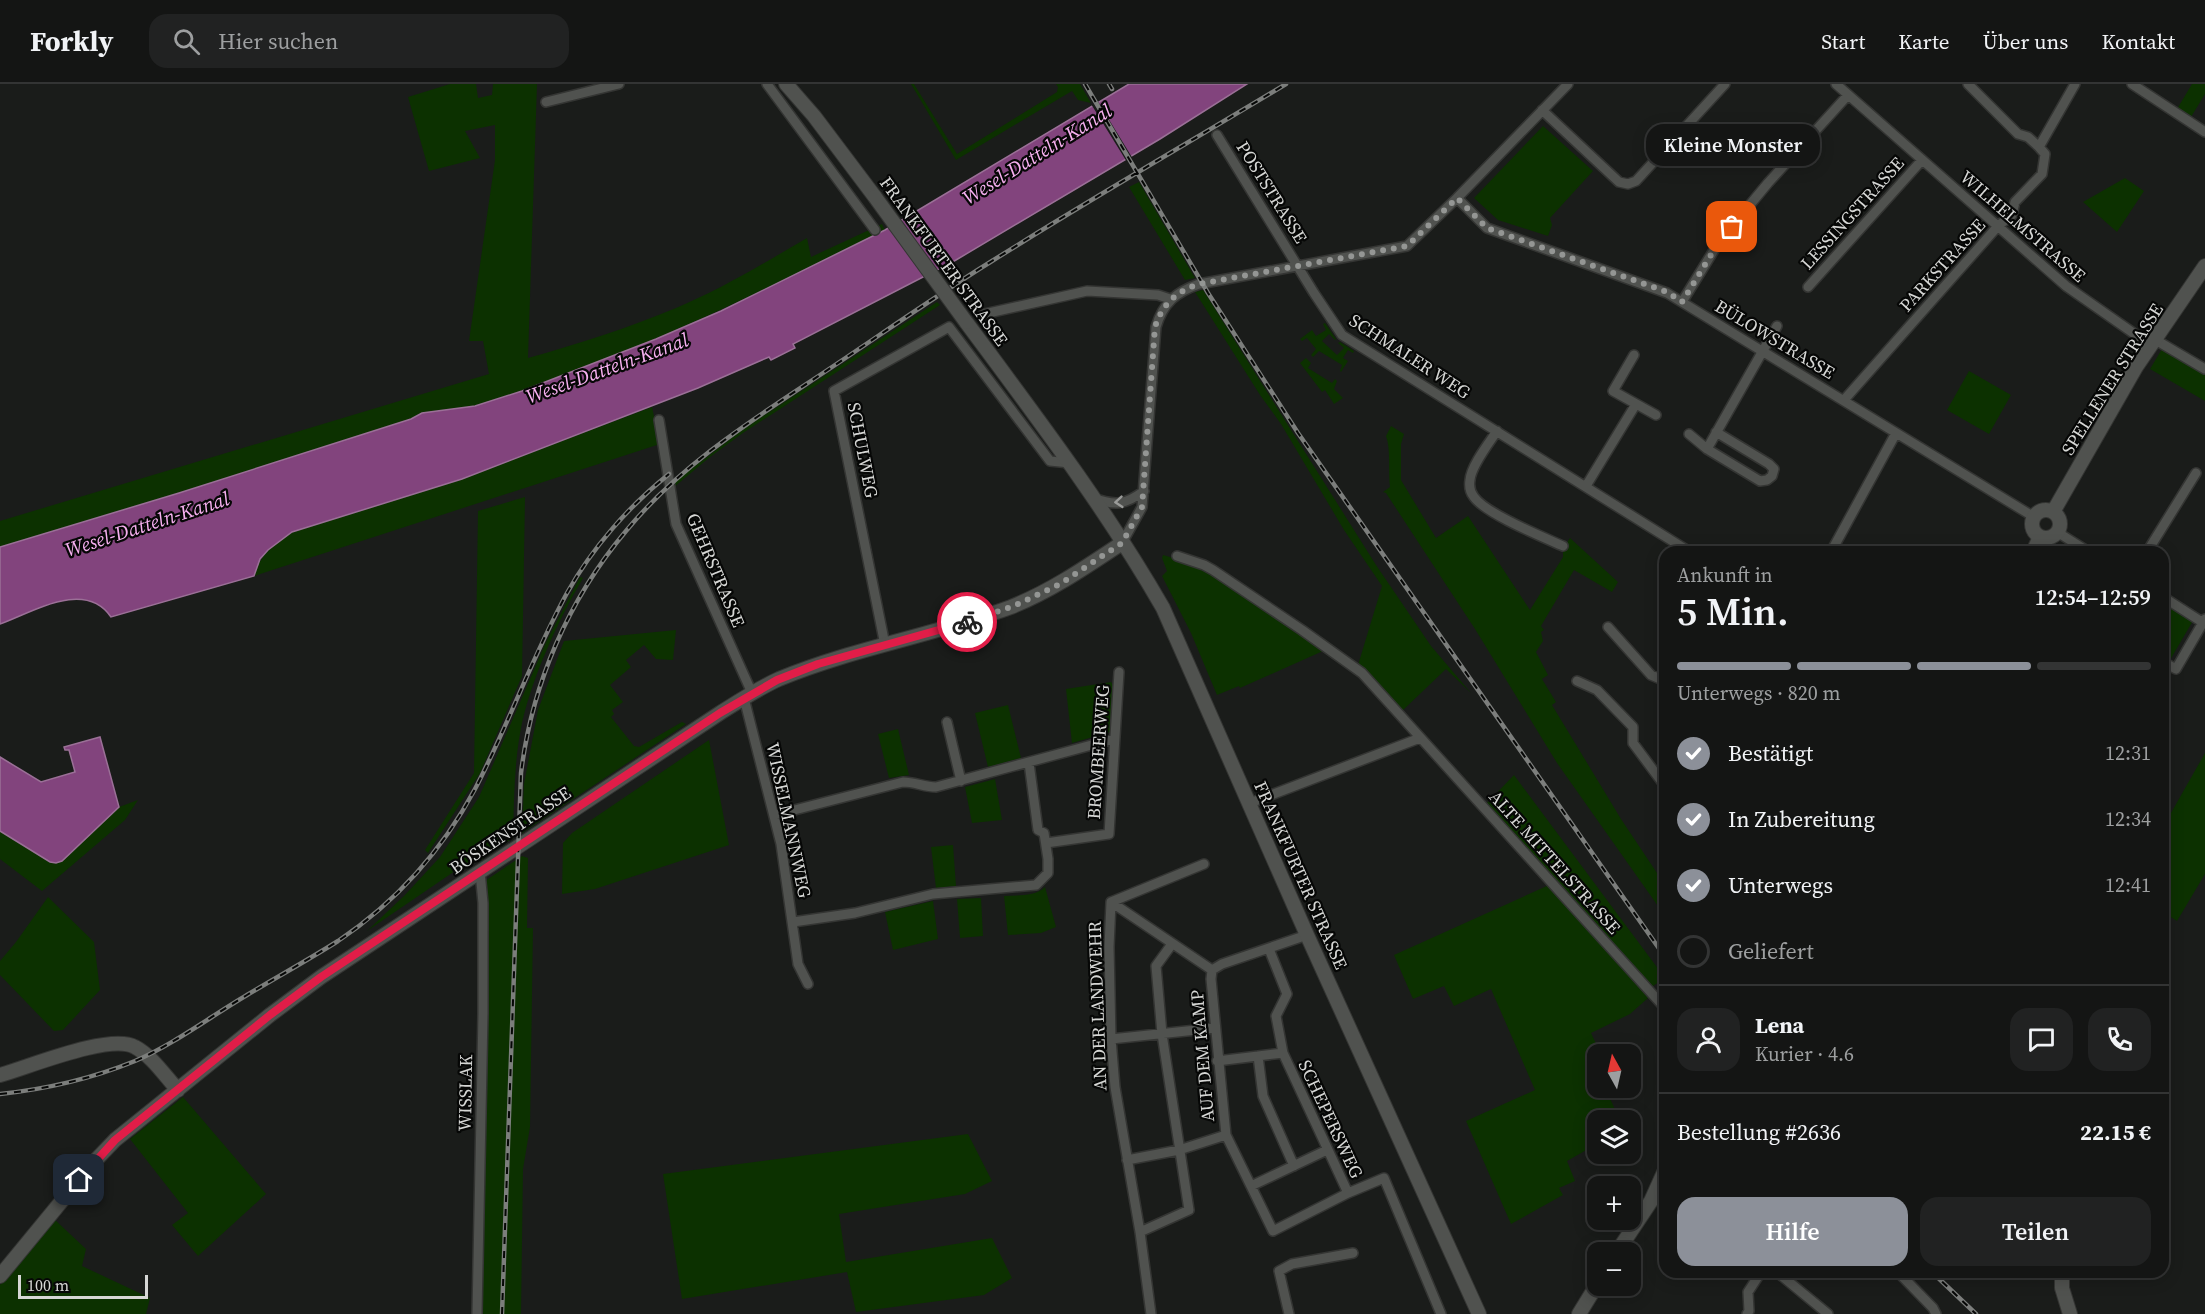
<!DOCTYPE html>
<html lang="de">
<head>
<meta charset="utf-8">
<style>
  body { margin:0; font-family:"Source Serif 4",serif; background:#212222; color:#f1f3f6; height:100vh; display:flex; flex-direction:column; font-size:22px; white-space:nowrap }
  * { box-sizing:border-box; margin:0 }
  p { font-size:20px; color:#9d9fa0 }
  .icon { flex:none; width:33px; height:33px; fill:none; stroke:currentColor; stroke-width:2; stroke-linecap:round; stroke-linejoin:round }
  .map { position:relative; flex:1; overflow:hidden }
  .panel { position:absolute; left:1659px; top:462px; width:510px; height:732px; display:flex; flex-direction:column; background:#141514; border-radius:18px; box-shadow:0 3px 15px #0003,0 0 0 2px #333434 }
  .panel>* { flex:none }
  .needle { width:39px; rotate:352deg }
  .buttons { position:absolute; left:1587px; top:960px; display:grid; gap:12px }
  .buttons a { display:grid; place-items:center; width:54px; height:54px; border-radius:12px; background:#141514; box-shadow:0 3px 15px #0003,0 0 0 2px #333434; font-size:30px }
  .scale { position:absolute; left:18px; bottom:15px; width:130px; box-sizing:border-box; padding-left:6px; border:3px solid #d6d7d5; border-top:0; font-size:16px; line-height:21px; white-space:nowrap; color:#d6d7d5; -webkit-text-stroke:4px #060706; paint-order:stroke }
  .pin { position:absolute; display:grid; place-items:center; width:51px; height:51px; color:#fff; margin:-26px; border-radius:12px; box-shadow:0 3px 9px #0006 }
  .courier { position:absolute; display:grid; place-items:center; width:60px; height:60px; margin:-30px; border:4px solid #e11d48; border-radius:50%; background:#fff; color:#222; box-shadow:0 2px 8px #0007 }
  .bubble { position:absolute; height:42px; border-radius:18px; background:#141514; box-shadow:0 3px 15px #0003,0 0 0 2px #333434; font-size:20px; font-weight:600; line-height:42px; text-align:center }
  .head em { font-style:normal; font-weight:600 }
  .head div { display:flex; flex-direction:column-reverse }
  .head { display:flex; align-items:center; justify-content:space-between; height:102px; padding:0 18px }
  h1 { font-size:39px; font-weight:600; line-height:45px }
  .bar { display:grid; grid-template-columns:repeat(4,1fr); gap:9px 6px; align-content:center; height:72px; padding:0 18px }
  .bar i { height:8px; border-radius:4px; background:#333434 }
  .bar .selected { background:#8c9099 }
  .bar p { grid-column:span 4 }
  .line { display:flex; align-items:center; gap:15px; padding:0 18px; border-top:2px solid #333434 }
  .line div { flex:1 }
  .round { display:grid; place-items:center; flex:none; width:63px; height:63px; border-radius:18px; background:#212222 }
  ol { padding:0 18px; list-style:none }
  li { display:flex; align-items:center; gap:18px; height:66px }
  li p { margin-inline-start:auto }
  li .icon { padding:6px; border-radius:50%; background:#8c9099; color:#fff; stroke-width:4 }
  li:last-child { color:#9d9fa0 }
  li i { width:33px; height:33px; border:3px solid #333434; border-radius:50% }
  .action { display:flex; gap:12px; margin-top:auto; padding:12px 18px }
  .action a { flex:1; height:69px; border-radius:18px; background:#8c9099; color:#fff; font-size:24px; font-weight:600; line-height:69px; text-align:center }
  .action a+a { background:#212222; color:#f1f3f6 }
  header { display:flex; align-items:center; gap:36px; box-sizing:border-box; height:84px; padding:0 30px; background:#141514; border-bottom:2px solid #333434 }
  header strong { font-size:28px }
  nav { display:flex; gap:33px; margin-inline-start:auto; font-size:21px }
  .search { width:420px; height:54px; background:#212222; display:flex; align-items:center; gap:15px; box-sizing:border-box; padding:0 21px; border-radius:18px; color:#9d9fa0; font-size:22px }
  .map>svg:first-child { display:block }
  .green { fill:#0c3100 }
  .water { fill:#82447d; stroke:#9b7097; stroke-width:1.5 }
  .pier { fill:#1a1c1a }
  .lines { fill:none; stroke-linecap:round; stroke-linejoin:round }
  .street-casing { stroke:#343533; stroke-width:12 }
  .secondary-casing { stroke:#343533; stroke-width:16 }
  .street { stroke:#50524f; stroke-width:9 }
  .secondary { stroke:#50524f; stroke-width:14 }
  .rail-casing { stroke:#7c7e7c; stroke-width:4.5 }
  .rail { stroke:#060706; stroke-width:2; stroke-dasharray:7; stroke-linecap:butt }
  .secondary-bridge-casing { stroke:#343533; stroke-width:16; stroke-linecap:butt }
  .secondary-bridge { stroke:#50524f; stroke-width:14 }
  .oneway { stroke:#9a9b99 }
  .done { stroke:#949694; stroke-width:6; stroke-dasharray:0 10.8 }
  .route { stroke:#e11d48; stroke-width:8 }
  .labels { text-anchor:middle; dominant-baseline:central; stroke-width:4.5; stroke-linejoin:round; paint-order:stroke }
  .street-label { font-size:18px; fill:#d6d7d5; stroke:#060706 }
  .water-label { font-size:20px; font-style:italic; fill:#f7b0f0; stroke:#060706 }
</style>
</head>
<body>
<header>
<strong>Forkly</strong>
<div class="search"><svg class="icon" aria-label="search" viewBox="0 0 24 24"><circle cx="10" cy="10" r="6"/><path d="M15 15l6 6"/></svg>Hier suchen</div>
<nav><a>Start</a><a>Karte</a><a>Über uns</a><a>Kontakt</a></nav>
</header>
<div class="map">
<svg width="2205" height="1230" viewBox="0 0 2205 1230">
  <rect width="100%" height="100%" fill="#1a1c1a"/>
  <!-- green -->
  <path class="green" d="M450,0H476L478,14L492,11L493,0H537L528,274C578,260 628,244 676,224C722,205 764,179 807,154L811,173L882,140L885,146C776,201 666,254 550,297C525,306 499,316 473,323C451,329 433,325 411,335L179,409L0,463V437L489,290L483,257H469L495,76V41L465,47L480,74L429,87L408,13Z
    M911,0H914L957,70L1057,8L1058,3L1056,0H1080L1091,19L1078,16L1072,7L956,76Z
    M2192,0H2205V10L2191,33L2177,25Z
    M1543,42L1593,87L1550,134L1552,141L1548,152L1498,136L1474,114Z
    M2125,94L2144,107L2117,148L2083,118Z
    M1139,98L1195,194L1185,196L1129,103Z
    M1203,206L1376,481L1431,562L1471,609L1446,585L1401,628L1358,581L1382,502L1344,446L1281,340L1260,311L1195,208Z
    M937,218L940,221L743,349L710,373L673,404V402L678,395L745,344Z
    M1325,239L1336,255L1335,256L1329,250L1322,257L1337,271L1344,264L1338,259L1340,258L1354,267L1353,269L1348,266L1343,274L1348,277L1341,288L1340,287L1342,281L1319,267L1313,273L1311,271L1316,265L1307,254L1302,257L1300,255L1312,246L1316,252L1326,246L1323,240Z
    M2162,265L2205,290V317L2150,285Z
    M1306,274L1311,279L1308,284L1332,299L1335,295L1337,297L1334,305L1343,314L1334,320L1325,306L1322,308L1300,279Z
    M1969,287L2011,311L1989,350L1947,326Z
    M652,323L660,360L254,492C260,471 274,458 292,448L461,395Z
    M1391,342L1404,350L1401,360V396L1436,454L1468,432L1530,526L1563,473V465L1570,454L1618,498L1612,508L1574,486L1541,542L1544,546L1541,548L1543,557L1536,568L1548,591L1542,595L1556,618L1552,621L1621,735L1665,801V832L1557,679L1475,545L1386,409L1383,408L1390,403C1388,387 1391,365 1386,352Z
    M525,413L522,592L480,689L428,769L425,766L474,689L478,427Z
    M1163,471L1201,482L1211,488L1351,586L1323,567L1240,604L1239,602L1217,611L1191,549L1162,492L1167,487L1162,474Z
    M580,493L583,494C558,537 533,591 522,639C514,677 514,716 513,754L478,778L477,772L367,847L405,811L440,773L479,713L546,558Z
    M2166,519L2194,535L2170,576L2163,572V525Z
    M676,546L673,576L656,575L644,561L626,576L631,583L610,601L623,618L612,626L614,630L611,633L634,662L639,663L682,638L686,640L522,749L524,700L538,626L564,557Z
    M1111,598L1114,603L1110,648L1072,659L1066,605Z
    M1008,621L1021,674L988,683L975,629Z
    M898,645L909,691L889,694L878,650Z
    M709,656L729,761L595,805L562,810L563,759L572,749Z
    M2205,669V790L2177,837L2163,828V743Z
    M1514,691L1665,894L1650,904L1486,720Z
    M995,695L1002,736L972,739L965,703Z
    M138,716L125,736L42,807L0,775V747L53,779L59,778L119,723Z
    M953,761L956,802L936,804L931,763Z
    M522,772L528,774L527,844H533L530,1043L523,1085L521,1230H479L485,797Z
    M1549,801L1648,914L1630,930L1591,949L1601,970H1598L1597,978L1594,980L1597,988L1598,1004H1605L1620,1036H1598L1597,1060L1567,1077L1575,1097L1559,1104L1563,1111L1511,1140L1466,1037L1535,1006L1491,905L1454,922L1444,902L1413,915L1394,871Z
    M1045,803L1056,843L1041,849L1008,851L1004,812C1018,811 1035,813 1045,803Z
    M48,813L94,858L100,906L63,946L54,947L0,891V877L16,858Z
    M981,814L983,852L960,854L957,815Z
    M933,817L938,855L893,866L885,828Z
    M183,1013L266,1110L198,1172L172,1141L188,1129L130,1055Z
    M968,1050L992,1097L965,1110L839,1130L846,1178L992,1154L1012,1194L984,1211L856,1228L847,1188L682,1215L663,1090Z
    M53,1134L86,1165L82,1182L150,1214L146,1230H0V1201Z"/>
  <!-- water -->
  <path class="water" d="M1129,0H1247L1160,55L956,176L793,260L795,264L771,276L769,273L698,304L462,395L292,448L268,466L260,475L254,492L111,533C85,495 33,528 0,540V463L179,409L411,335L422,329L475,322L522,307L656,255L721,227L885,146Z
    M100,653L119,723L62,777L56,779L50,778L0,747V673L41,698L75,688L69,666H65L64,663Z"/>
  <!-- pier -->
  <path class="pier" d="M1097,16L1133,75L1127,78L1091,20Z"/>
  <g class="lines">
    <defs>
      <path id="street" d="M767,0L875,146
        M1836,0L2066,202L2139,253L2154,255L2205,285
        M1968,0L2018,50L2028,53L2039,63
        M2132,0L2205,48
        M546,18L619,0
        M1542,26L1619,98L1628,100L1636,97L1725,0
        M1217,51L1314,209L1342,251L1690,468
        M1457,114L1487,144L1667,209L2034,433
        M1808,203L1922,76
        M1682,218L1719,158L1768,99L1848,11
        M984,230L1087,207L1158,211L1170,215
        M1634,271L1613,307L1656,331
        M1844,316L1998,142L2012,131L2015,118L2042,90L2045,70L2039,63L2075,0
        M659,336L676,440L752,609
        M1497,347C1489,359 1471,382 1470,396C1469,402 1470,408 1474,413C1486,430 1543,453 1563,462
        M1716,348L1769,380L1774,385L1772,392L1767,396L1760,397L1707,365L1777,242
        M1689,350L1707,365
        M1586,402L1636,320
        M1093,414C1115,422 1125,421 1144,407
        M2057,448L2089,468
        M1122,459L1142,423L1156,243C1163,219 1176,208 1199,200L1407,162L1457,114L1568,0
        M1831,468L1896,349
        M2147,468L2196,389
        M1177,472L1204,481L1213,486L1302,546L1362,589L1665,924
        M2163,513L2202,538
        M1608,543L1651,591L1665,597
        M885,561L834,307L949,243L1050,377L1070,379
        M2163,578L2176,585L2205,535
        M1577,597L1597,606L1633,643V659L1665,702
        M744,614L781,760L798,880L808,900
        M947,638L961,697
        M1250,719L1420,654
        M775,731L903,698C915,698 924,703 936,703L1114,655
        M1046,759L1109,750L1119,588
        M1111,818L1212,886
        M793,838L855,829L933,810L1036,801L1048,789V775L1044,749L1038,746L1029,679
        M1307,851L1222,880L1212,886L1211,895L1226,1051L1273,1147L1348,1109L1384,1094L1441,1230
        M1269,865L1287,910L1276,932L1283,969
        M1111,955L1215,944
        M1258,972L1263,1012L1294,1082
        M1217,977L1283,969L1348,1109
        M1127,1076L1179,1066L1226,1051
        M1251,1102L1327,1066
        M1140,1148L1189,1126L1162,950L1156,882L1172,860
        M1777,1188L1828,1230
        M1898,1188L1933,1224L1936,1230
        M477,1230L483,929V819L480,788
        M1151,1230L1140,1148L1115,1003L1111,955L1109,863L1111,818L1204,780
        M1289,1230L1279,1187L1292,1180L1353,1169
        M1747,1230L1749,1227L1748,1208L1761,1188"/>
      <path id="secondary" d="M786,0L814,32L875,113
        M966,238C1035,331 1105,423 1163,524L1307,851L1479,1230
        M2032 440a14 14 0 1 1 28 0a14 14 0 1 1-28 0Z
        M2053,428L2136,283L2205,182
        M2033,468L2040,453
        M0,991C29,983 110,949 135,963C152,972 165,992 178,1006
        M1617,1168L1651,1117L1665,1086
        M2062,1188V1204L2070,1230
        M0,1192L93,1079L115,1056L270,931L321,893L720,629C739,617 759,604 779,595C854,564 935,551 1011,523C1051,507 1086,483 1122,459
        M1579,1230L1598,1199"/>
    </defs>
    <!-- street casing -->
    <use href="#street" class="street-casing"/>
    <!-- secondary casing -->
    <use href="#secondary" class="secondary-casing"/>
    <!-- street -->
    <use href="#street" class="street"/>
    <!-- secondary -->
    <use href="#secondary" class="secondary"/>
    <defs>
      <path id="rail" d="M1085,0L1208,209L1298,349L1665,873
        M1109,0L1112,5
        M0,1010C47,1005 91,995 135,977C174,960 210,933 247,911C277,893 308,876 338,857C396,818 442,767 475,705C508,642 532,573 567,509C592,464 629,422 669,390
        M1932,1188L1976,1230
        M502,1230L521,689C532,600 568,516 626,447C686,374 767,327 844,275C893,242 942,208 992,177C1089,116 1188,59 1286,0"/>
    </defs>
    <!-- rail casing -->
    <use href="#rail" class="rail-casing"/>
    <!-- rail -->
    <use href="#rail" class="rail"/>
    <defs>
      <path id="secondary-bridge" d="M875,113L966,238"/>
    </defs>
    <!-- secondary-bridge casing -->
    <use href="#secondary-bridge" class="secondary-bridge-casing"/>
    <!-- secondary-bridge -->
    <use href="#secondary-bridge" class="secondary-bridge"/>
  </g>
  <!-- one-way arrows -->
  <defs><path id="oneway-chevron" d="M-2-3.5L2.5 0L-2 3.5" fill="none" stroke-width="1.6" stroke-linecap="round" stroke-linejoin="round" transform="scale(1.5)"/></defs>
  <use class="oneway" href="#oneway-chevron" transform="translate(1119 418) rotate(175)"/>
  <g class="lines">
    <!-- done -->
    <path class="done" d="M967,538L1014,522L1060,500L1122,459L1142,423L1155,243C1163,219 1176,208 1199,200L1407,162L1457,114L1487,144L1667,208L1682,218L1719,158L1732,143"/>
    <!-- route -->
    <path class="route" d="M79,1096L115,1056L270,931L321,893L720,629L777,596L818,580L967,538"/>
  </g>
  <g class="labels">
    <!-- street labels -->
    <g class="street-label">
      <text transform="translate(1272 108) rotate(58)">POSTSTRASSE</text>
      <text transform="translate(1852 129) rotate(-48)">LESSINGSTRASSE</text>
      <text transform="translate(2023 142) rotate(41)">WILHELMSTRASSE</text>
      <text transform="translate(944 177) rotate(54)">FRANKFURTER STRASSE</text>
      <text transform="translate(1942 181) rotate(-48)">PARKSTRASSE</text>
      <text transform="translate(1775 255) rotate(31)">BÜLOWSTRASSE</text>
      <text transform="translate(1410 272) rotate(33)">SCHMALER WEG</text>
      <text transform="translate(2112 295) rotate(-58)">SPELLENER STRASSE</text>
      <text transform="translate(863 366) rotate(79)">SCHULWEG</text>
      <text transform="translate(716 486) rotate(67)">GEHRSTRASSE</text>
      <text transform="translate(1098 668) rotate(-86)">BROMBEERWEG</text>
      <text transform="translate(789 736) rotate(78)">WISSELMANNWEG</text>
      <text transform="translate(510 746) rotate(-34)">BÖSKENSTRASSE</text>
      <text transform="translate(1555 778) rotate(48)">ALTE MITTELSTRASSE</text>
      <text transform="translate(1301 791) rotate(66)">FRANKFURTER STRASSE</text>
      <text transform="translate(1097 922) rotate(-92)">AN DER LANDWEHR</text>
      <text transform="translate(1202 972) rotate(-95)">AUF DEM KAMP</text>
      <text transform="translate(465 1009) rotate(-89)">WISSLAK</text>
      <text transform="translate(1331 1035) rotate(65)">SCHEPERSWEG</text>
    </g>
    <!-- water labels -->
    <g class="water-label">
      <text transform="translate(1037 70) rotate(-32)">Wesel-Datteln-Kanal</text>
      <text transform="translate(607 284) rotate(-20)">Wesel-Datteln-Kanal</text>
      <text transform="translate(147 440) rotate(-18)">Wesel-Datteln-Kanal</text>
    </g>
  </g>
</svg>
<div class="buttons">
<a><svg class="needle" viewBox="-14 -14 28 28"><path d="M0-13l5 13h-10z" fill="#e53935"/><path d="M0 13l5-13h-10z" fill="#9d9fa0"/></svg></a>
<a><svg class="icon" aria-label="layers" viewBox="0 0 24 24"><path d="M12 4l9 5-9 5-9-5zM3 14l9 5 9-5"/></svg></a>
<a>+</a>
<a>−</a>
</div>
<div class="scale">100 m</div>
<div class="pin" style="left:1732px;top:143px;background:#ea580c"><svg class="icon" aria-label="bag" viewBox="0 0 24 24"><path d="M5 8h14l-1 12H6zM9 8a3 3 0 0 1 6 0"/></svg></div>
<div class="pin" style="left:79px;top:1096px;background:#1f2937"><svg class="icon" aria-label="home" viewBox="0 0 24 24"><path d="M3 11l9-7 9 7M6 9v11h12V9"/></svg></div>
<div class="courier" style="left:967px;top:538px"><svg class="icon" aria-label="bike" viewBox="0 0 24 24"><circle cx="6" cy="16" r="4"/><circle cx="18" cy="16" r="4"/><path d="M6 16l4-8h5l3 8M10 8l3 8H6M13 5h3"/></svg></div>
<div class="bubble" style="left:1646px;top:40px;width:174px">Kleine Monster</div>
<section class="panel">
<div class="head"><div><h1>5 Min.</h1><p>Ankunft in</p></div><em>12:54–12:59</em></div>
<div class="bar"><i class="selected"></i><i class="selected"></i><i class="selected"></i><i></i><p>Unterwegs · 820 m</p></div>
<ol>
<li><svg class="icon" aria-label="check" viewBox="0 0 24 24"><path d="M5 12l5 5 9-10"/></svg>Bestätigt<p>12:31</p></li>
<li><svg class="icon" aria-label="check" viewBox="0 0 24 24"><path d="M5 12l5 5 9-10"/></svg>In Zubereitung<p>12:34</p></li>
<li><svg class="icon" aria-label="check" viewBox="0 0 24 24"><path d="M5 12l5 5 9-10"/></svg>Unterwegs<p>12:41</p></li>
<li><i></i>Geliefert</li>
</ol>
<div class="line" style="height:108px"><a class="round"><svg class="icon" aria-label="person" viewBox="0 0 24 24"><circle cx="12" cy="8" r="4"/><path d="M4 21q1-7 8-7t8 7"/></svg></a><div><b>Lena</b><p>Kurier · 4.6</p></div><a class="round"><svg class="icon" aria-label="chat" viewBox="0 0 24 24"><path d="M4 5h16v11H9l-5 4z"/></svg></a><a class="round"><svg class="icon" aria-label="phone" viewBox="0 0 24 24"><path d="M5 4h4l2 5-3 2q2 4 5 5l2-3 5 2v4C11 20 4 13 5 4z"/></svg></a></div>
<div class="line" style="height:78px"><div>Bestellung #2636</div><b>22.15 €</b></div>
<div class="action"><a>Hilfe</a><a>Teilen</a></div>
</section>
</div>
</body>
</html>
